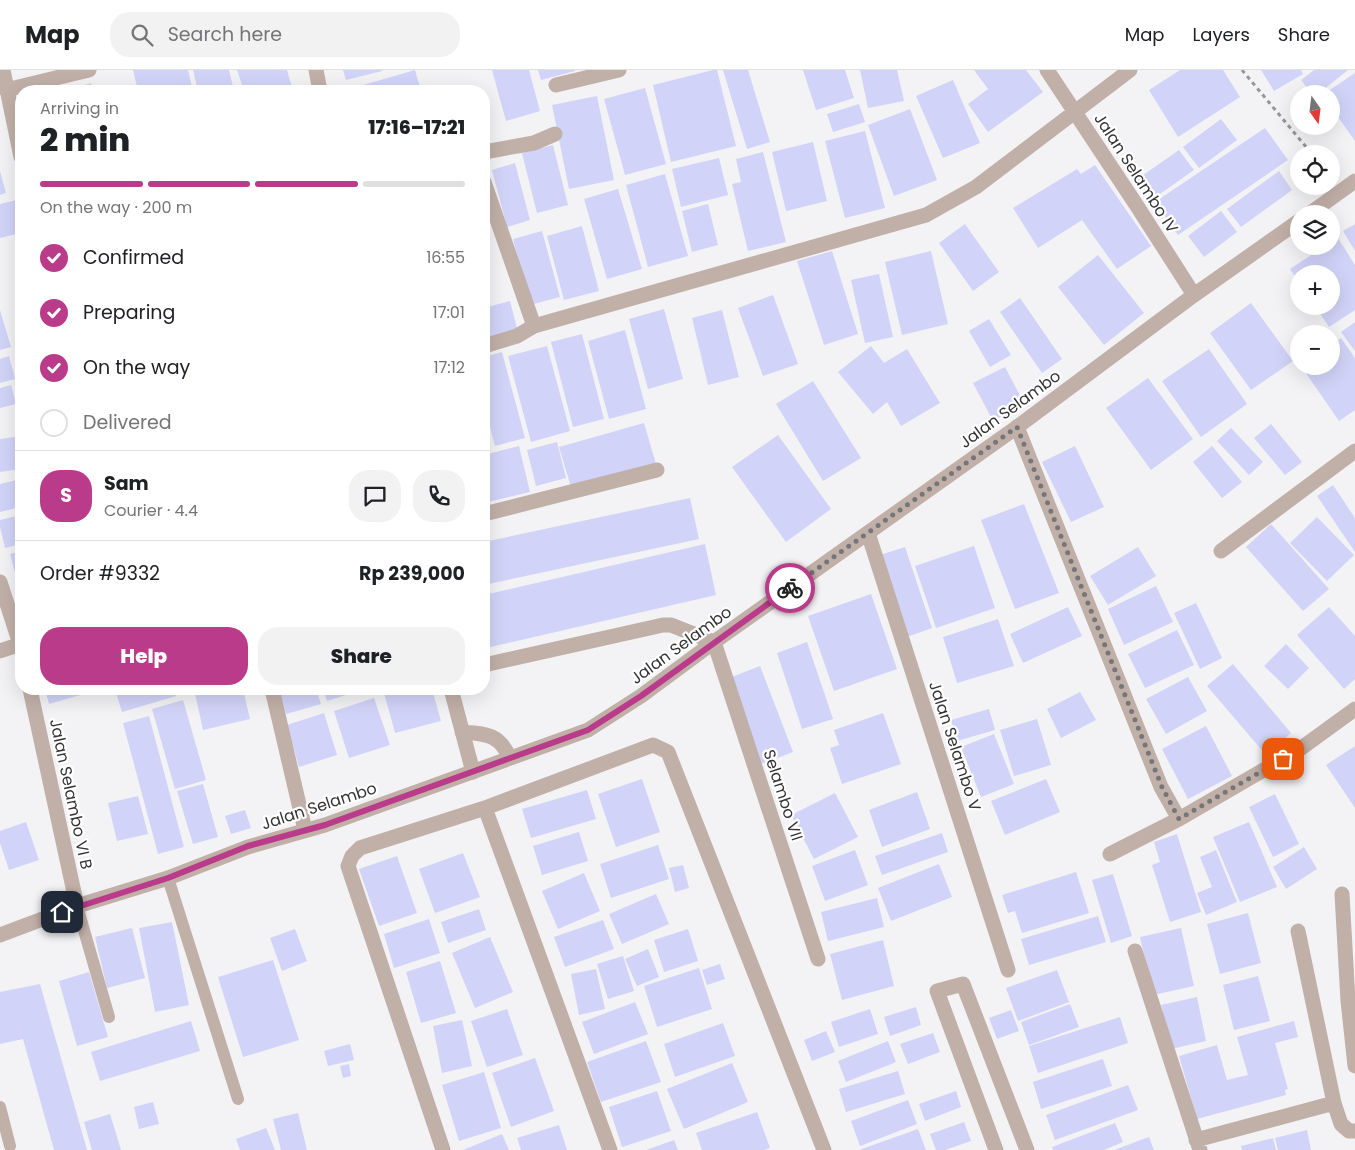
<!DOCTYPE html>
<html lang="en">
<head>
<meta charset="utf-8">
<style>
  body { margin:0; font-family:Poppins,sans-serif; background:#f2f2f2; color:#202124; height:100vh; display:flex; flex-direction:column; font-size:19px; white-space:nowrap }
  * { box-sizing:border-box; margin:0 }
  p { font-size:16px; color:#757577 }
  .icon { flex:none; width:28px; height:28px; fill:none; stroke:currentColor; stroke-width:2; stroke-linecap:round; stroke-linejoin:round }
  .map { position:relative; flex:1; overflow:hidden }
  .sheet { position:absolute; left:15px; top:15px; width:475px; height:610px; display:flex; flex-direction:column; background:#fff; border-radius:20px; box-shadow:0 5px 20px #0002 }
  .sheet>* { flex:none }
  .needle { width:32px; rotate:166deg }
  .tools { position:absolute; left:1290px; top:15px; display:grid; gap:10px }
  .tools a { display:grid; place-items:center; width:50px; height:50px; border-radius:50%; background:#fff; box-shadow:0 5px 20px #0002; font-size:25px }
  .pin { position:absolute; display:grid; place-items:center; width:42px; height:42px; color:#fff; margin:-21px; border-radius:10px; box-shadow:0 2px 8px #0006 }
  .courier { position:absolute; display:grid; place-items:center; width:50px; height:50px; margin:-25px; border:4px solid #b93b89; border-radius:50%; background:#fff; color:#222; box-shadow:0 1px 6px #0007 }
  .summary em { font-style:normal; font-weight:800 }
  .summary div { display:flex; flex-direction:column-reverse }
  .summary { display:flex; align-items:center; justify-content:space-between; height:85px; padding:0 25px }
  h1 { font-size:32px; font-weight:800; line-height:38px }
  .bar { display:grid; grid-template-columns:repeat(4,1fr); gap:8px 5px; align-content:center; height:60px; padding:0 25px }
  .bar i { height:6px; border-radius:4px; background:#e0e0e0 }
  .bar .current { background:#b93b89 }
  .bar p { grid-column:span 4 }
  .line { display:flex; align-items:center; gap:12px; padding:0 25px; border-top:1px solid #e0e0e0 }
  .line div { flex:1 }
  .round { display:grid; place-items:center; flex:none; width:52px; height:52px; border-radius:20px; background:#f2f2f2 }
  ol { padding:0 25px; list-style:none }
  li { display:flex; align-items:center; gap:15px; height:55px }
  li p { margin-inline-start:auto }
  li .icon { padding:5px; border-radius:50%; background:#b93b89; color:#fff; stroke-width:4 }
  li:last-child { color:#757577 }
  li i { width:28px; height:28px; border:2px solid #e0e0e0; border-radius:50% }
  .button { display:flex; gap:10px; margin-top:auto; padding:10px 25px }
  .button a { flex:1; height:58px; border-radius:20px; background:#b93b89; color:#fff; font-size:20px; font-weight:800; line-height:58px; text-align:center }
  .button a+a { background:#f2f2f2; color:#202124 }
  header { display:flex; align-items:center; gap:30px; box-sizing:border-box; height:70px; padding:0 25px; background:#fff; border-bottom:1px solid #e0e0e0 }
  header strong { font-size:24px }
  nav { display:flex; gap:28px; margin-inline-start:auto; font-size:18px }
  .search { width:350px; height:45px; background:#f2f2f2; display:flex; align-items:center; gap:12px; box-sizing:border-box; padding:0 18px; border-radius:20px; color:#757577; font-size:19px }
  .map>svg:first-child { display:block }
  .building { fill:#d1d3f8 }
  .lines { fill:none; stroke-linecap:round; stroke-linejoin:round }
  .path { stroke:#969697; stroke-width:3; stroke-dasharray:4 4; stroke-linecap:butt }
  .service { stroke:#c1b0a8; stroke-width:12 }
  .minor { stroke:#c1b0a8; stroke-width:15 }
  .tertiary { stroke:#c1b0a8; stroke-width:15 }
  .done { stroke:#767678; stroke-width:5; stroke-dasharray:0 9 }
  .route { stroke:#b93b89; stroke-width:6 }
  .labels { text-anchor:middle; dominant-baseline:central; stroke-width:4.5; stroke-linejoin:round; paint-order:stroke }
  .street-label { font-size:16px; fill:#333334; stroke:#fff }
</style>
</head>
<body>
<header>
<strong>Map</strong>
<div class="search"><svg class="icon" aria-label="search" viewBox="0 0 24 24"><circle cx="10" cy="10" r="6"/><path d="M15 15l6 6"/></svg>Search here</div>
<nav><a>Map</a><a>Layers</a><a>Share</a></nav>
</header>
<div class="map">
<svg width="1355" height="1080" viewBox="0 0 1355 1080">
  <rect width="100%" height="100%" fill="#f3f3f5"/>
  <!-- building -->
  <path class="building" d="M133,0H188L193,21H138Z
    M193,0H229L234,21H198Z
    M237,0H287L293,21H244Z
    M343,0H382V1L346,10Z
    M415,0L421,21H361L360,16Z
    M492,0H529L540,41L506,51Z
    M538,0H575V1L541,10Z
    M713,0H717L736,76L671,92L653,15Z
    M723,0H748L770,72L747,79Z
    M803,0H845L854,28L816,40Z
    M860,0H897L904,31L868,38Z
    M974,0H1026L1043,22L988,62L968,34L988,19Z
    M1180,0H1223L1240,27L1178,67L1149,20Z
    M1261,0H1301L1303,4L1274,21Z
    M1314,0H1348L1318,24H1312L1301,10Z
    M1355,3V71L1331,37V24H1324Z
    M953,10L980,73L943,88L916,26Z
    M91,13L93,21H67Z
    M645,18L666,94L625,105L604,29Z
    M597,26L614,110L569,119L552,35Z
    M859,34L865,52L833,62L827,44Z
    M910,39L937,110L894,126L868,55Z
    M1221,49L1237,70L1199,98L1183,77Z
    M1265,58L1288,90L1178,165L1155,132Z
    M865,61L885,138L845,148L825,71Z
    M813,72L827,131L786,141L772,82Z
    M553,75L568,135L537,143L522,83Z
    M1179,80L1194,100L1150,131L1136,110Z
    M763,82L786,172L748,181L732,114L741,112L736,89Z
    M719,88L728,125L681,137L672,99Z
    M515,93L530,150L507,157L492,100Z
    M1095,95L1151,176L1117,199L1082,150L1038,178L1013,138L1077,99L1081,104Z
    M0,101L6,123L0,125Z
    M1279,101L1292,120L1241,157L1227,139Z
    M665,104L688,186L648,197L626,115Z
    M618,119L642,199L607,209L584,129Z
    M21,129V163L0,168V134Z
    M708,134L718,175L692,182L682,141Z
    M1221,141L1237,162L1204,187L1188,166Z
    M965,154L999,202L973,221L939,173Z
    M1355,154V181L1343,161Z
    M582,156L599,221L564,230L547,166Z
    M542,161L560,227L530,235L513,169Z
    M1338,168L1355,195V240L1329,257L1315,236H1331V204H1299V212L1290,199L1325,176H1331V172Z
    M832,181L858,264L824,275L797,191Z
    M931,181L948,254L902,265L885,192Z
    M1098,185L1144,243L1104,275L1058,217Z
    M879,204L893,267L865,273L851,210Z
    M773,225L798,294L763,306L738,238Z
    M1020,228L1062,289L1042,303L1000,242Z
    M510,231L518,262L484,271V238Z
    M1251,233L1293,291L1251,320L1210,263Z
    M664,239L683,309L648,319L629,249Z
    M0,240L11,277L0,280Z
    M722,240L739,307L708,315L692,248Z
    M989,249L1011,285L990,297L969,261Z
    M1355,252V281L1341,262Z
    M625,260L646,339L609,349L588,271Z
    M582,264L604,349L573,357L551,272Z
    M1341,268L1355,288V340L1339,351L1301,296H1331V275Z
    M547,276L570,361L531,372L508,286Z
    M871,276L884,293L907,279L940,333L901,356L887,332L873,344L838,302Z
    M1209,279L1247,334L1201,367L1162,311Z
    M502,282L525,368L495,376L484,334V287Z
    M9,286L15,309L0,313V289Z
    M1005,297L1025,335L993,351L973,313Z
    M1148,308L1193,369L1151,400L1106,338Z
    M813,311L861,388L823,411L776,334Z
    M11,315L16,334L0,338V318Z
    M644,353L656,394L571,417L559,377Z
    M1271,354L1302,392L1285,405L1254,368Z
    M1231,358L1263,392L1249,405L1217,371Z
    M484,365L488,380L484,381Z
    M778,365L831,439L786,472L732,397Z
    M21,366V399L0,402V369Z
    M557,372L566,408L536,416L527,380Z
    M519,376L530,422L488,432L484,417V385Z
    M1075,376L1104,437L1071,452L1042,392Z
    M1212,376L1242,412L1222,428L1193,392Z
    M21,409V437L0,442V414Z
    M1333,415L1355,448V482L1317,426Z
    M690,428L699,469L484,515V472Z
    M1024,434L1059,523L1015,539L981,450Z
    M21,445V474L5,478L0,457V450Z
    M1317,447L1354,485L1327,511L1290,473Z
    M1271,454L1329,519L1303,541L1246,477Z
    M705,474L716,525L486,578L484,568V525Z
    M974,476L995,538L936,558L915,496Z
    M905,477L932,558L904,568L877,486Z
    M1138,477L1156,506L1108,535L1090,506Z
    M21,481V506L16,507L10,484Z
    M1156,516L1173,552L1124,575L1108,539Z
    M871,524L897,599L834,621L808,546Z
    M1196,533L1222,588L1200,599L1174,543Z
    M1068,537L1082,566L1023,593L1010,564Z
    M1329,537L1355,566V609L1344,619L1297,565Z
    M998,549L1014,596L957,613L943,567Z
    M1177,560L1194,595L1145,618L1128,584Z
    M807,572L833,649L802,659L777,583Z
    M1286,574L1309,598L1288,619L1264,596Z
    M1233,594L1291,663L1266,685L1207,616Z
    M760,596L793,682L761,694L729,608Z
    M1188,607L1207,641L1166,664L1146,629Z
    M45,619H97L98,620L49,634Z
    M129,619H174L176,626L122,642L116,623Z
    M194,619H243L250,649L203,660Z
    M279,619H316L321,634L286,644Z
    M323,619H365L327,631Z
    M383,619H432L441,651L395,663Z
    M1080,622L1096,650L1061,668L1047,639Z
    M374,628L390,675L349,688L334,641Z
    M183,630L206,710L175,719L152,639Z
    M989,639L995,660L957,671L951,650Z
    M324,643L337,685L299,697L287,655Z
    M883,643L901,694L842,714L830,678L839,675L834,660Z
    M149,646L184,777L158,784L123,653Z
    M1037,649L1051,695L1014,706L1000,660Z
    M1206,656L1232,706L1188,729L1162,679Z
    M994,664L1014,714L981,727L961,677Z
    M1355,676V738L1326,695Z
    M642,709L660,762L616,777L598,724Z
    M1046,709L1060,742L1005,765L991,731Z
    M203,714L218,767L193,774L177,721Z
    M587,720L596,749L531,768L522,739Z
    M917,722L930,759L882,777L869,740Z
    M835,723L858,767L814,789L791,745Z
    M1275,724L1299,774L1273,787L1249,737Z
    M138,726L148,764L117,771L108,733Z
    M245,740L251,758L231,764L225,746Z
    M26,752L39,790L9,800L0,773V761Z
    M1249,752L1277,817L1240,832L1213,767Z
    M579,762L588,791L542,805L533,776Z
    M942,763L948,782L882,805L875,786Z
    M1177,764L1201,842L1170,852L1152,795L1160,792L1154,772Z
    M658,775L669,809L611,828L600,794Z
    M1304,777L1317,799L1286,819L1273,797Z
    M855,780L868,815L825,831L812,796Z
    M1216,780L1237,832L1206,845L1197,823L1212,817L1200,787Z
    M463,783L480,827L435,843L419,799Z
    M397,786L417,843L379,856L359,799Z
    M939,794L952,827L891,851L878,818Z
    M683,795L689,818L675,822L669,798Z
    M1076,802L1089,843L1022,863L1015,841L1008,843L1002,825Z
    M584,803L600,841L558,859L542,821Z
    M1113,804L1132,866L1111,873L1092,810Z
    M656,824L669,854L622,874L609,844Z
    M877,828L884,857L828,871L821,842Z
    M479,839L486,860L448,873L441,852Z
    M1248,843L1261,893L1220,904L1207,854Z
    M1098,846L1106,872L1029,895L1021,869Z
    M429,849L440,883L394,898L384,864Z
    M603,850L614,879L565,897L554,867Z
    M172,852L189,935L155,942L139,858Z
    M132,858L145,908L107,918L95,867Z
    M1181,858L1194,916L1153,925L1140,867Z
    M295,859L307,891L282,901L270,868Z
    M688,859L698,891L664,902L654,870Z
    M490,867L513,922L475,938L452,883Z
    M883,870L894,916L842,930L830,884Z
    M648,879L659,907L637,916L625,889Z
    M623,886L634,921L608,929L597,894Z
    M273,890L299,970L243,987L218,907Z
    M440,891L456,943L421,953L406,902Z
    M720,894L725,909L707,915L702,900Z
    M699,898L712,939L657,957L644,916Z
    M596,899L605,939L579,945L571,904Z
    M1057,900L1069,932L1018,951L1006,918Z
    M89,902L108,967L77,976L59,911Z
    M1258,906L1270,951L1234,960L1223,915Z
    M40,914L87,1080H54L23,969L0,974V922Z
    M1197,927L1206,971L1171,979L1161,935Z
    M635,932L648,964L594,984L582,952Z
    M1070,934L1079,957L1029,975L1021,952Z
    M916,937L921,955L890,966L884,947Z
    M507,939L523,985L487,997L471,951Z
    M870,939L878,964L839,977L831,952Z
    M1011,940L1019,961L997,969L989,948Z
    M1120,947L1128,973L1038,1003L1029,976Z
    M462,950L472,996L442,1003L433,956Z
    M191,951L200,981L100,1011L91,982Z
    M1294,951L1298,967L1275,973L1288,1019L1285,1020L1286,1025L1197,1049L1179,986L1217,975L1227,1010L1248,1005L1237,967Z
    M723,953L735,986L675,1007L664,974Z
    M826,961L835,982L812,991L804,970Z
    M933,963L940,982L908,994L900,974Z
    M646,971L661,1012L601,1032L587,992Z
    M888,971L896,992L846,1012L838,991Z
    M350,974L354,990L328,996L324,981Z
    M535,988L554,1041L511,1057L492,1003Z
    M1103,989L1112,1016L1041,1039L1033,1012Z
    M732,993L748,1032L684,1059L667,1019Z
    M349,994L351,1006L343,1008L340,996Z
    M898,1001L905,1024L846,1042L839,1019Z
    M484,1002L501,1058L459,1071L442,1015Z
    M1128,1015L1138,1040L1055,1070L1046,1045Z
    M657,1021L671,1061L622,1077L609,1037Z
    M956,1021L961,1037L925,1051L919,1034Z
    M908,1030L917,1054L860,1076L851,1051Z
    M153,1032L159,1054L139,1059L134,1037Z
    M757,1042L770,1078L764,1080H702L696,1063Z
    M298,1043L307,1080H281L273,1049Z
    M110,1044L121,1080H92L84,1052Z
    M964,1052L971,1071L945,1080H936L930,1064Z
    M1115,1053L1123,1072L1104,1080H1053L1052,1077Z
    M559,1055L567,1080H521L517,1068Z
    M266,1058L275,1080H240L236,1069Z
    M918,1059L926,1080H859Z
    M1307,1060L1311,1080H1278L1275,1068Z
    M502,1064L509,1080H463Z
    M1149,1067L1154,1080H1114Z
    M1273,1068L1276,1080H1242L1241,1076Z
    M674,1070L678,1080H646Z"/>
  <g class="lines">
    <!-- path -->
    <path class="path" d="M1242,0L1312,84"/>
    <!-- service -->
    <path class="service" d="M168,808L238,1029
      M77,836L109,947
      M0,1037L10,1076"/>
    <!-- minor -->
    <path class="minor" d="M3,0L21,87
      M316,0L320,21
      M1047,0L1137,136L1194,225
      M556,15L619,0
      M6,20L89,0
      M484,82L534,73L555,64
      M484,112L534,256L926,145L976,117L1130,0
      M484,276L517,266L534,256
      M1017,357L1161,717L1179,749
      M484,444L657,400
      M868,463L1008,900
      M1221,481L1355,381
      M0,512L21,577
      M0,581L21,574
      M484,595L663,555H671L714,572L818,889
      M30,619L77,836
      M272,619L305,760
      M451,619L473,702
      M462,662C487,664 499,664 510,688
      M485,738L610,1080
      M1110,784L1179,749L1300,679L1355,639
      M1342,824L1348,931L1355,996
      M1298,861L1334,1033L1341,1054L1349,1061H1355
      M1135,881L1200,1080
      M1196,1070L1334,1033
      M443,1080L348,796L352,786L360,778L485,738L653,675L668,682L824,1080
      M996,1080L937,921L963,914L1027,1080"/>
    <!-- tertiary -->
    <path class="tertiary" d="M1309,144L1355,111
      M0,865L77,836L168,808L248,777L325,755L588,660L641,626L714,572L1017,357L1194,225L1299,151"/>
  </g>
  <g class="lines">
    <!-- done -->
    <path class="done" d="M790,518L1017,357L1162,717L1179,749L1283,689"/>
    <!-- route -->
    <path class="route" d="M62,842L168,808L248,776L325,755L588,660L641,626L790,518"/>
  </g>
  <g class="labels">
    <!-- street labels -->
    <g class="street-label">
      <text transform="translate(1136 103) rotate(57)">Jalan Selambo IV</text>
      <text transform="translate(1010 339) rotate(-36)">Jalan Selambo</text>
      <text transform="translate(681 575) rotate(-36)">Jalan Selambo</text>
      <text transform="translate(955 676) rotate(72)">Jalan Selambo V</text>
      <text transform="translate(71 724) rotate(78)">Jalan Selambo VI B</text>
      <text transform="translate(783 725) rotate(72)">Selambo VII</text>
      <text transform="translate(319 736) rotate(-18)">Jalan Selambo</text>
    </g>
  </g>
</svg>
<div class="tools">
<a><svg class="needle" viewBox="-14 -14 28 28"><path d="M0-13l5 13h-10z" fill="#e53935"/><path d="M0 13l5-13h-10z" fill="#757577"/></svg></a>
<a><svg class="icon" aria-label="locate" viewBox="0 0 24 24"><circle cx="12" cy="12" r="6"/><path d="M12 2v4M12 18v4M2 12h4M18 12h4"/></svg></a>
<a><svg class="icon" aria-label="layers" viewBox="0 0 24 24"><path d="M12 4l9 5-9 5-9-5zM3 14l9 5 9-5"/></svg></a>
<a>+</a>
<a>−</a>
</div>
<div class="pin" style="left:1283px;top:689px;background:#ea580c"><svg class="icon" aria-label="bag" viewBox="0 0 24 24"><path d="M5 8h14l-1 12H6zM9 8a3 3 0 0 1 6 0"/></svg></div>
<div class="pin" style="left:62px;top:842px;background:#1f2937"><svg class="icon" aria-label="home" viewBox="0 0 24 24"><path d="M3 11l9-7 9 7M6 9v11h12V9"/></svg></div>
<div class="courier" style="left:790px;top:518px"><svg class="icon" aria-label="bike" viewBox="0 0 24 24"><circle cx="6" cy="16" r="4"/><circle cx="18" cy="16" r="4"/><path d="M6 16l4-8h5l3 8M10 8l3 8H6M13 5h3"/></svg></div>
<section class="sheet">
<div class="summary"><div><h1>2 min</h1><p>Arriving in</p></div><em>17:16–17:21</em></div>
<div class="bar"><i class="current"></i><i class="current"></i><i class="current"></i><i></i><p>On the way · 200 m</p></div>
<ol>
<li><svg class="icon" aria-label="check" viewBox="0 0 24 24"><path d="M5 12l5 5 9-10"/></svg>Confirmed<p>16:55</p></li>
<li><svg class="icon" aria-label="check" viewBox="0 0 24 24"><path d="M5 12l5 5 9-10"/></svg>Preparing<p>17:01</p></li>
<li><svg class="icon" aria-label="check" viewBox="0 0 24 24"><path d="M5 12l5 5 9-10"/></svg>On the way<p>17:12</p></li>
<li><i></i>Delivered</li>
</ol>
<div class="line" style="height:90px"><b class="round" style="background:#b93b89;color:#fff">S</b><div><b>Sam</b><p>Courier · 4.4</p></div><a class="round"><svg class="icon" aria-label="chat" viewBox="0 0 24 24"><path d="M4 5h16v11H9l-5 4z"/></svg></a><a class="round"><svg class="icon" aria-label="phone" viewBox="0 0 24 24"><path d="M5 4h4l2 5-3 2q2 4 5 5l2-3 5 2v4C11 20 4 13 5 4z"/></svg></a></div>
<div class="line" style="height:65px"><div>Order #9332</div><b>Rp 239,000</b></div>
<div class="button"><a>Help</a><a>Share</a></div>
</section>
</div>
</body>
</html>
